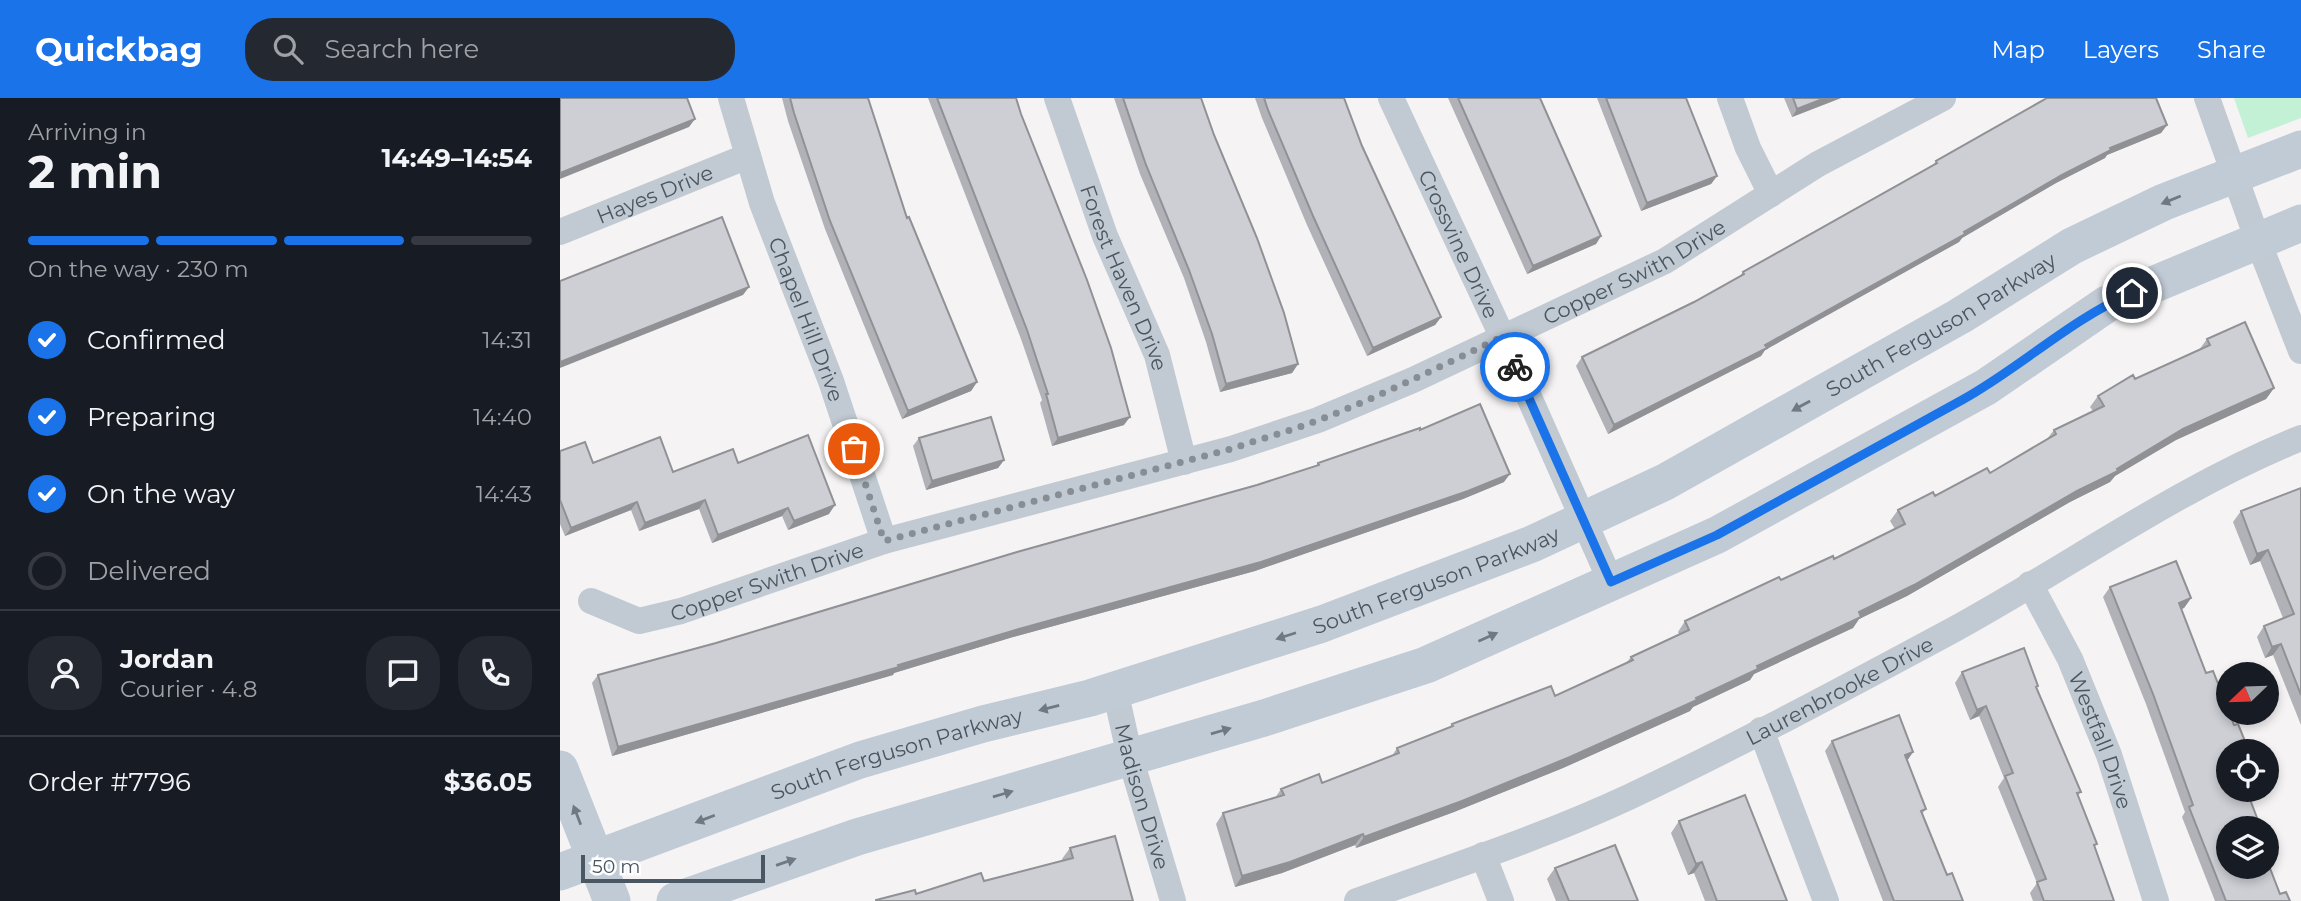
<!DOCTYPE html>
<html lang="en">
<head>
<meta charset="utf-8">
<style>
  body { margin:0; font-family:Montserrat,sans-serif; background:#242831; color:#f1f3f6; height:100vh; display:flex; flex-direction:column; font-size:26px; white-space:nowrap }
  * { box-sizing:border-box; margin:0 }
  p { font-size:23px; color:#9ea1a6 }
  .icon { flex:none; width:38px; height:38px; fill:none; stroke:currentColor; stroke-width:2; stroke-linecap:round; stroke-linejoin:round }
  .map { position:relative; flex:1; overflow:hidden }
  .side { display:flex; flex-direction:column; background:#171b24; width:560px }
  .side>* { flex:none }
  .needle { width:46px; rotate:247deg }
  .fabs { position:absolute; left:1656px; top:564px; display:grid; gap:14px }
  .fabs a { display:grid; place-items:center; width:63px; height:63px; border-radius:50%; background:#171b24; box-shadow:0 4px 10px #0003; font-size:35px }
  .scale { position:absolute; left:21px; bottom:18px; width:184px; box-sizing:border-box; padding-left:7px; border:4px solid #4a5661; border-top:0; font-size:19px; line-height:24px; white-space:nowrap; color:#4a5661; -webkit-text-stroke:5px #fff; paint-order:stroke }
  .pin { position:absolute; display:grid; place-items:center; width:60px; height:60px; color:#fff; margin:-30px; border:4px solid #fff; border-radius:50%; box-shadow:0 2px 7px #0007 }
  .courier { position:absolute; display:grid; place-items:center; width:70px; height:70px; margin:-35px; border:5px solid #1a73e8; border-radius:50%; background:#fff; color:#222; box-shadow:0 2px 9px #0007 }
  .head em { font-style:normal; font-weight:700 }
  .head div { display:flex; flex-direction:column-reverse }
  .head { display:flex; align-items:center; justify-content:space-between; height:119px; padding:0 28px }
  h1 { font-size:46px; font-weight:700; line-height:52px }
  .bar { display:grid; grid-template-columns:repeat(4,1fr); gap:10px 7px; align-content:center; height:84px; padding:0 28px }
  .bar i { height:9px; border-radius:5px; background:#363941 }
  .bar .current { background:#1a73e8 }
  .bar p { grid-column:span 4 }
  .line { display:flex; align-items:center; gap:18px; padding:0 28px; border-top:2px solid #363941 }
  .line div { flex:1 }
  .round { display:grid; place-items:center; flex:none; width:74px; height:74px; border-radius:28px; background:#242831 }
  ol { padding:0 28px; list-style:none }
  li { display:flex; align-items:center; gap:21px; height:77px }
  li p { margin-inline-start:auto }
  li .icon { padding:7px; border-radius:50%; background:#1a73e8; color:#fff; stroke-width:4 }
  li:last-child { color:#9ea1a6 }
  li i { width:38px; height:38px; border:4px solid #363941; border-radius:50% }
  header { display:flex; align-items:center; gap:42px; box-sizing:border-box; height:98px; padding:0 35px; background:#1a73e8; color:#fff }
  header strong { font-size:33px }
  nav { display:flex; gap:38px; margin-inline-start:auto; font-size:24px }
  .search { width:490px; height:63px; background:#242831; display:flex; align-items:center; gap:18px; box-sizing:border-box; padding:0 24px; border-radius:28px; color:#9ea1a6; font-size:26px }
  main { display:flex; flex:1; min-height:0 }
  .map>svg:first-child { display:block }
  .green { fill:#c3f1d5 }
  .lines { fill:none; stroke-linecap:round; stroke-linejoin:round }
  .street { stroke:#c1cad2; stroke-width:26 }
  .secondary { stroke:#c1cbd6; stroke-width:37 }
  .wall { fill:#b0b2b7 }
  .shaded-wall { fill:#909195 }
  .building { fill:#cdcfd5; stroke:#909195; stroke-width:2 }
  .oneway { fill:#6e7984 }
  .done { stroke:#868d94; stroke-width:7; stroke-dasharray:0 12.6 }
  .route { stroke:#1a73e8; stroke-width:9 }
  .labels { text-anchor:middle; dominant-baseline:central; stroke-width:5; stroke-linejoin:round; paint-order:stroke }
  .street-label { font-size:21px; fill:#4a5661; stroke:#fff }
</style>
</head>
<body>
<header>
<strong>Quickbag</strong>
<div class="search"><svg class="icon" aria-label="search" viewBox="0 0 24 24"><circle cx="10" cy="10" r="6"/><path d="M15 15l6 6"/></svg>Search here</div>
<nav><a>Map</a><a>Layers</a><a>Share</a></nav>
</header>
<main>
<section class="side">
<div class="head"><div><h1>2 min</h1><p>Arriving in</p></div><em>14:49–14:54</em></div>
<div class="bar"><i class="current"></i><i class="current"></i><i class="current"></i><i></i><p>On the way · 230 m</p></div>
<ol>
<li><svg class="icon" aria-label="check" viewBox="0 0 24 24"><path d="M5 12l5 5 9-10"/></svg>Confirmed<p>14:31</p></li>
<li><svg class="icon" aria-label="check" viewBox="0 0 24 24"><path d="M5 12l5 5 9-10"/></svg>Preparing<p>14:40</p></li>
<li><svg class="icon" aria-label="check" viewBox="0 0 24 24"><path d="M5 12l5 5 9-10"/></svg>On the way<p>14:43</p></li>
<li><i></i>Delivered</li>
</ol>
<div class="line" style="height:126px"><a class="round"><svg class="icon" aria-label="person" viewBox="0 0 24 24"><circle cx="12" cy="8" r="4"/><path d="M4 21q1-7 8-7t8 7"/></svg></a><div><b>Jordan</b><p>Courier · 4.8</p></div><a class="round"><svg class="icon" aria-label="chat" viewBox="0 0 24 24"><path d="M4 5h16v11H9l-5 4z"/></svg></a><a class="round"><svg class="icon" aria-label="phone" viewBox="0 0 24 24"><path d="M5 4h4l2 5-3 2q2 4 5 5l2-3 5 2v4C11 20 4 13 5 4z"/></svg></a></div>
<div class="line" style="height:91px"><div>Order #7796</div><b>$36.05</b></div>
</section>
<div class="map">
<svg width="1741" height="803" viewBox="0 0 1741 803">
  <rect width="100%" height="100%" fill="#f5f3f3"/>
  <!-- green -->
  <path class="green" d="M1674,0H1741V20L1688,40Z"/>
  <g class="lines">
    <!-- street -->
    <g class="street">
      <path id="s1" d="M171,0L202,105L271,283L324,443"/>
      <path id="s2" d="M497,0L545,138L597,257L624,364"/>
      <path id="s3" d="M831,0L942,238L1051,484"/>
      <path d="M1170,0L1188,50L1211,96"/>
      <path d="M1647,0L1698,143L1741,253"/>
      <path id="s4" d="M0,134L188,58"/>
      <path id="s5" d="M1470,486L1510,561L1549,657L1596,803"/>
      <path id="s6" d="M31,503L79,523L121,513L324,443L671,351L758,322L853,282L1105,163L1258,66L1383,0"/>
      <path id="s7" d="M555,592L570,659L613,803"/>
      <path d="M1201,632L1266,803"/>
      <path d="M923,757L941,803"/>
      <path id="s8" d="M797,803C887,770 981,740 1069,699C1179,647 1287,589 1393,532C1510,468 1617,390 1741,340"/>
    </g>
    <!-- secondary -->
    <g class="secondary">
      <path d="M0,671L52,803"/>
      <path id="s9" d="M0,774L300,662L423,626L530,600L762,526L972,446L1105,384L1400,218L1512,148L1604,104L1741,51"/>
      <path d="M115,803L297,739L704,620L866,567L1157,437L1426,289L1547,206L1741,125"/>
    </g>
  </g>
  <!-- wall -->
  <path class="wall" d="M222,0H308L347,120L417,284L411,293L342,321L265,131L228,23Z
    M368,0H456L564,327L492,348L480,305L482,302L461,241Z
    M554,0H641L738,266L732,275L660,294L646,244L624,180L580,76Z
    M695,0H784L802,48L881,219L875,227L807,258L747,127L702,20Z
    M888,0H980L1041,138L1036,146L967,176Z
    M1037,0H1126L1157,78L1151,86L1081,113Z
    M1224,0H1281L1232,19Z
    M1607,27L1601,35L1547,57L1545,60L1496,85L1402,140L1399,144L1205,252L1201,258L1048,336L1016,268L1022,259L1134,204L1179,179L1183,174L1373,67L1376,63Z
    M1647,241L1714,290L1706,301L1616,342L1555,378L1550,384L1510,404L1347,498L1299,521L1293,530L1194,576L1190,582L1133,609L1130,613L1003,670L894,714L796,750L795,747L722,775L675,789L656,726L663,715L715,700L721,691L762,685L832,658L837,650L890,629L892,626L995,598L1066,565L1071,559L1119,536L1118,534L1125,523L1221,482L1274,461L1335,431L1330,423L1338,412L1430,375L1487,341L1494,332L1533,313L1530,309L1538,298L1639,252Z
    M860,332L944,384L903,401L695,473L453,539L334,575L333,577L52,658L32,585L38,577L156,545L697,387L756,368L758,365Z
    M359,340L444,362L438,370L366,392L353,348Z
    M0,353L33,365L113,374L178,365L269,416L228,432L222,418L152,445L139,411L79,433L71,412L5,438L0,426Z
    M1741,390V627L1713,557L1705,560L1697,539L1704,528L1723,520L1700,463L1690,467L1673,424L1681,413Z
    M1550,489L1631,500L1624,510L1621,511L1668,653L1699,725L1696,730H1668L1720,796L1730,803H1655L1622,719L1625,714L1586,606L1543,499Z
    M1402,574L1477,590L1521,694L1518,697L1537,746L1534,749L1554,803H1473L1470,795L1477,785L1438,689L1444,680L1419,618L1410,622L1395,585Z
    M1272,643L1353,654L1347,663L1366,711L1362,716L1387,777L1403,803H1323L1265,653Z
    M1119,723L1227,803H1145L1134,775L1128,777L1111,735Z
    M510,750L573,803H315L424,783L503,763L502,761Z
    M995,770L1078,803H996L987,781Z"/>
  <!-- shaded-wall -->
  <path class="shaded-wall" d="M1265,0H1281L1232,19L1237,11Z
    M135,21L129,29L0,81V75Z
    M1607,27L1601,35L1547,57L1545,60L1496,85L1402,140L1399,144L1205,252L1201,258L1048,336L1054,327L1205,247L1404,134L1502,77L1550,50Z
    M1157,78L1151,86L1081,113L1087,105Z
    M1041,138L1036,146L967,176L973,168Z
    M189,189L183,197L0,270V264Z
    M881,219L875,227L807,258L813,250Z
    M738,266L732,275L660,294L666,286Z
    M417,284L411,293L342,321L348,313Z
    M1714,290L1706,301L1616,342L1555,378L1550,384L1510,404L1347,498L1299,521L1293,530L1194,576L1190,582L1133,609L1130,613L1003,670L894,714L796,750L804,739L1136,600L1299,514L1557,371L1623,331Z
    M570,319L564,327L492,348L498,340Z
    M444,362L438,370L366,392L372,383Z
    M950,376L944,384L903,401L695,473L453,539L334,575L333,577L52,658L58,649L338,567Z
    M145,402L139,411L79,433L85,425Z
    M77,404L71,412L5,438L11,430Z
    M275,407L269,416L228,432L234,423Z
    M228,410L222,418L152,445L158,437Z
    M1708,452L1700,463L1690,467L1697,456Z
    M1631,500L1624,510L1612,515L1619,505Z
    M1721,546L1713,557L1705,560L1712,549Z
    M1426,608L1419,618L1410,622L1417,612Z
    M1353,654L1346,664L1345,657Z
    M803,736L795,747L722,775L675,789L682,778Z
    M1142,764L1134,775L1128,777L1136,766Z"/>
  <!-- building -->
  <path class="building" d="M0,0H127L135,21L0,75Z
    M230,0H308L347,120L349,119L417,284L348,313L270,123L234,15Z
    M377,0H456L461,16L527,182L551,250L570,319L498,340L486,296H488L467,232Z
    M563,0H641L654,37L697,140L724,215L738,266L666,286L652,236L629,172L586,67Z
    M704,0H784L802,48L881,219L813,250L753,118L708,12Z
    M898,0H980L1041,138L973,168Z
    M1046,0H1126L1157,78L1087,105Z
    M1233,0H1265L1237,11Z
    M1487,0H1596L1607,27L1550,50L1551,52L1502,77L1404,134L1405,136L1205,247L1207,250L1054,327L1022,259L1134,204L1184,176L1183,174L1377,65L1376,63Z
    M162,119L189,189L0,264V183Z
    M1685,224L1714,290L1623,331L1557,371L1558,373L1517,393L1354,487L1299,514L1301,519L1197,568L1198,571L1136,600L1137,602L1010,659L902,703L804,739L803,736L730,764L682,778L663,715L724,697L721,691L759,676L762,685L839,655L837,650L893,628L892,626L991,588L995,598L1073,562L1071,559L1129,532L1125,523L1219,479L1221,482L1273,458L1274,461L1345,426L1338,412L1373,394L1375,398L1427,370L1430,375L1496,336L1494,332L1544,308L1538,298L1573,277L1575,281L1650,247L1647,241Z
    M920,306L950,376L908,393L701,464L459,531L338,567L339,569L58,649L38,577L156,545L457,454L697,387L759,367L758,365L860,330V332Z
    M431,319L444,362L372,383L359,340Z
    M248,337L275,407L234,423L228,410L158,437L145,402L85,425L77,404L11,430L0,402V353L25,344L33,365L100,339L113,374L173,351L178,365Z
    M1741,390V597L1721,546L1712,549L1704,528L1734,516L1708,452L1697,456L1681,413Z
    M1616,463L1631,500L1619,505L1646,575L1653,573L1668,611V614H1669L1674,627L1678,626L1689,653H1668V691H1686L1699,725L1694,728L1695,730H1668V768H1706V760L1720,796L1726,794L1730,803H1666L1629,709L1633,707L1593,596L1550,489Z
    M1464,550L1478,588L1476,589L1521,694L1517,695L1537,746L1534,747L1554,803H1484L1477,784L1486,781L1445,678L1453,675L1426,608L1417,612L1402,574Z
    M1339,617L1353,654L1345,657L1366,711L1361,713L1387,777L1392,775L1403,803H1334L1272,643Z
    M1185,697L1227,803H1157L1142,764L1136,766L1119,723Z
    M555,738L573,803H316V802L355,792L356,796L421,775L424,783L513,760L510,750Z
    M1055,747L1078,803H1009L995,770Z"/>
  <!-- one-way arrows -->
  <defs><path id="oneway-solid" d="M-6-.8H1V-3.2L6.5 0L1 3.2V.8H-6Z" transform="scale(1.75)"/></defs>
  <g class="oneway">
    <use href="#oneway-solid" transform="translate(1611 102) rotate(158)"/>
    <use href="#oneway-solid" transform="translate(1241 308) rotate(151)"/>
    <use href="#oneway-solid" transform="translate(726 538) rotate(162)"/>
    <use href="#oneway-solid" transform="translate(928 539) rotate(-24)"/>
    <use href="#oneway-solid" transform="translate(489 610) rotate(166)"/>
    <use href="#oneway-solid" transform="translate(661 633) rotate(-16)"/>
    <use href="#oneway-solid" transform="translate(443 696) rotate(-16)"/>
    <use href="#oneway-solid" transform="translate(17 717) rotate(-111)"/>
    <use href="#oneway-solid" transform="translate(145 721) rotate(159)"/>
    <use href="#oneway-solid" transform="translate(226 764) rotate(-19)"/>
  </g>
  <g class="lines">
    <!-- done -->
    <path class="done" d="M294,351L324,443L671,351C700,341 730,333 759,322C821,298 881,268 942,239L955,269"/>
    <!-- route -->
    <path class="route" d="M955,269L1051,484L1157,437L1402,302C1460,270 1511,221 1572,195"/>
  </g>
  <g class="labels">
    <!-- street labels -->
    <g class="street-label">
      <text stroke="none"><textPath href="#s4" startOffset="102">Hayes Drive</textPath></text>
      <text stroke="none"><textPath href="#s3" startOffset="161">Crossvine Drive</textPath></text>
      <text stroke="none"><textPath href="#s6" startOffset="1110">Copper Swith Drive</textPath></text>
      <text stroke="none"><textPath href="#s2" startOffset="192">Forest Haven Drive</textPath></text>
      <text stroke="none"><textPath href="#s1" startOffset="234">Chapel Hill Drive</textPath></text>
      <text stroke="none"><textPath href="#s9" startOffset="1491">South Ferguson Parkway</textPath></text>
      <text stroke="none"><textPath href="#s9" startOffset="924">South Ferguson Parkway</textPath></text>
      <text stroke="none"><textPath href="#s6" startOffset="186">Copper Swith Drive</textPath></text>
      <text stroke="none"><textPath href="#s8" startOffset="527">Laurenbrooke Drive</textPath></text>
      <text stroke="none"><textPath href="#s5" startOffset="172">Westfall Drive</textPath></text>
      <text stroke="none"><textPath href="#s9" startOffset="357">South Ferguson Parkway</textPath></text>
      <text stroke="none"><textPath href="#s7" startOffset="110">Madison Drive</textPath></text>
    </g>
  </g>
</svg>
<div class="fabs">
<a><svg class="needle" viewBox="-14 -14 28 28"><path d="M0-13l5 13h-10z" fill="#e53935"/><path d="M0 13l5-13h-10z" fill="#9ea1a6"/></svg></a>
<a><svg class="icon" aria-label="locate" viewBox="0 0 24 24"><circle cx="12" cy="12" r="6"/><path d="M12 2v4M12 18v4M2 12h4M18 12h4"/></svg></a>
<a><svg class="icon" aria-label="layers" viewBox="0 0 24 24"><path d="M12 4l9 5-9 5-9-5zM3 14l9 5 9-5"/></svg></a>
</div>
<div class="scale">50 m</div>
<div class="pin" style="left:294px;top:351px;background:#ea580c"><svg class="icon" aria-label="bag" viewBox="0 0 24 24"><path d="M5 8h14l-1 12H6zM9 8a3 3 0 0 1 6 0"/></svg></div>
<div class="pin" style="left:1572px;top:195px;background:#1f2937"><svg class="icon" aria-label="home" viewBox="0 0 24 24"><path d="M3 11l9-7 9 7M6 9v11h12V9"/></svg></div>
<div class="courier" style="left:955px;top:269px"><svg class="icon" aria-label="bike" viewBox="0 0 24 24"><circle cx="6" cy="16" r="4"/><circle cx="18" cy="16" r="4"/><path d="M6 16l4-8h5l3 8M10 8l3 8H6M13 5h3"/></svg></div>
</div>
</main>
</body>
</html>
